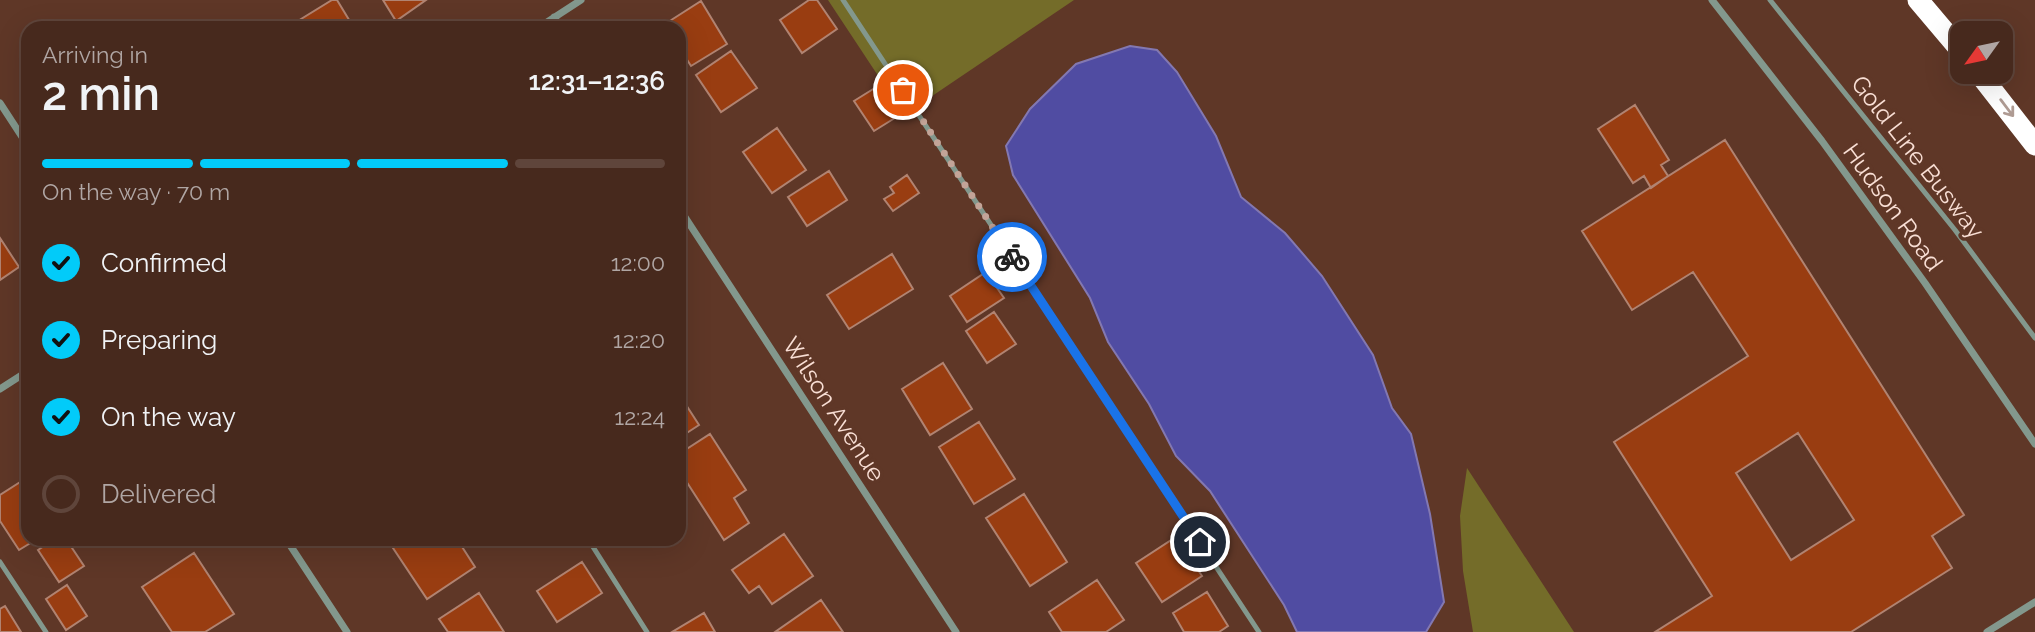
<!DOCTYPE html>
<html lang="en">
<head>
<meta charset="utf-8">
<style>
  body { margin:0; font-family:Raleway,sans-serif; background:#4e3126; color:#f1f3f6; height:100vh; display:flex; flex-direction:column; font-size:26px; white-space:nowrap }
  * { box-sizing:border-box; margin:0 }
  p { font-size:23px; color:#b0a6a4 }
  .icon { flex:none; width:38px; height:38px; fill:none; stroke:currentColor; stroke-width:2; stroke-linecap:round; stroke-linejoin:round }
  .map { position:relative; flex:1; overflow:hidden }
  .sheet { position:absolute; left:21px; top:21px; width:665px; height:525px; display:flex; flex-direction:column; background:#47291d; border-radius:21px; box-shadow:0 7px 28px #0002,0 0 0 2px #5f453b }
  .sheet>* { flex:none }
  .needle { width:46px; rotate:237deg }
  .fabs { position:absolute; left:1950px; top:21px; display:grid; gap:14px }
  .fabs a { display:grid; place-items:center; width:63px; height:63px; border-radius:14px; background:#47291d; box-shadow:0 7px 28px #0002,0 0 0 2px #5f453b; font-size:35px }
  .pin { position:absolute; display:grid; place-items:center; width:60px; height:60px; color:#fff; margin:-30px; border:4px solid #fff; border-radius:50%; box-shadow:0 2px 7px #0007 }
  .courier { position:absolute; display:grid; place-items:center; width:70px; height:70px; margin:-35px; border:5px solid #1a73e8; border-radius:50%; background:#fff; color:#222; box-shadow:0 2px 9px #0007 }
  .headline em { font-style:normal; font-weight:600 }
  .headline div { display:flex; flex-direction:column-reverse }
  .headline { display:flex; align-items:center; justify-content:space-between; height:119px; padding:0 21px }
  h1 { font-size:46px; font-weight:600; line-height:52px }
  .bar { display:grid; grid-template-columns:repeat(4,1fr); gap:10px 7px; align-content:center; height:84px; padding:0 21px }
  .bar i { height:9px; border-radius:5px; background:#5f453b }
  .bar .selected { background:#02cbf9 }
  .bar p { grid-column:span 4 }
  ol { padding:0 21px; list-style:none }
  li { display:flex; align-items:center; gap:21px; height:77px }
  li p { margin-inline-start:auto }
  li .icon { padding:7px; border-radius:50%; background:#02cbf9; color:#111; stroke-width:4 }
  li:last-child { color:#b0a6a4 }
  li i { width:38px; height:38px; border:4px solid #5f453b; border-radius:50% }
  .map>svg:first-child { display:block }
  .green { fill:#746c29 }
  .water { fill:#504ca2; stroke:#8378b1; stroke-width:2 }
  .building { fill:#993d11; stroke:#b18371; stroke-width:2; fill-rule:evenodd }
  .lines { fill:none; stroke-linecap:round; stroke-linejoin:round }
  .lane { stroke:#83988d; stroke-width:5 }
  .street { stroke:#83988d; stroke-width:7 }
  .highway { stroke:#fff; stroke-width:21 }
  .oneway { stroke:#af9b93 }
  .done { stroke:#c3a498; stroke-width:7; stroke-dasharray:0 12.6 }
  .route { stroke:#1a73e8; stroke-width:9 }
  .labels { text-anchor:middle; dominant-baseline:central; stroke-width:7; stroke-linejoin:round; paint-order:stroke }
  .street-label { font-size:24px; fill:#f9dfd5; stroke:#5f3727 }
</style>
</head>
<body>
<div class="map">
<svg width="2035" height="632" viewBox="0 0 2035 632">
  <rect width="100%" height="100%" fill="#5f3727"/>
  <!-- green -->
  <path class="green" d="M828,0H1074L904,115Z
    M1467,468L1574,632H1473L1463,571L1460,516Z"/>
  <!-- water -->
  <path class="water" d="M1130,46L1157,50L1177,72L1216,136L1241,197L1285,233L1322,276L1373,355L1392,408L1411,434L1430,514L1444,602L1426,632H1297L1284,605L1210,491L1176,456L1149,404L1108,342L1090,298L1013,175L1006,146L1030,109L1076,64Z"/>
  <!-- building -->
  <path class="building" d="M332,0H337L354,28H296L293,24Z
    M383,0H426L396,21Z
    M809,0H817L837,29L802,53L780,20Z
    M701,1L727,44L691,66L679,47V28H667L665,24Z
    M731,51L757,88L721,112L696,75Z
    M878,86L898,116L874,131L854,101Z
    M1635,105L1669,160L1661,165L1668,176L1651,188L1644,176L1633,183L1598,129Z
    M777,128L806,170L772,193L743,152Z
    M1725,140L1964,515L1932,536L1952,568L1851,632H1655L1712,596L1614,442L1748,356L1693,272L1632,310L1582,231ZM1798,433L1854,520L1791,560L1736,473Z
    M829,171L847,200L807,226L788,197Z
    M907,175L919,193L893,211L884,199L894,193L890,187Z
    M0,238L19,267L0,280Z
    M892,254L913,289L849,329L827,295Z
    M986,272L1004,298L967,322L950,296Z
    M994,312L1016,344L987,363L966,331Z
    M943,363L972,409L930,435L902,389Z
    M679,394L699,425L679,438Z
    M979,422L1015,479L974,504L939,447Z
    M710,434L746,490L734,498L749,523L724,540L679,470V454Z
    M28,477V539H37L19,550L0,521V495Z
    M1024,494L1067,562L1030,586L986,518Z
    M784,534L813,576L772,604L759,586L749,593L732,570Z
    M1176,537L1202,576L1162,602L1136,563Z
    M55,539H66L84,566L59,582L38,550Z
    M387,539H457L475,567L427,599Z
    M194,553L234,614L205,632H172L142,587Z
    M582,562L602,593L557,622L537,591Z
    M1097,580L1124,620L1106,632H1062L1049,612Z
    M67,585L87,616L66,630L46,599Z
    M1207,592L1228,626L1219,632H1184L1173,613Z
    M479,593L504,632H448L439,619Z
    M821,600L843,632H775Z
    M5,606L21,632H0V609Z
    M704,613L715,632H672Z"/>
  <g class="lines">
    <!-- lane -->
    <path class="lane" d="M843,0L1259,632
      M1770,0L1955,230L2035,338
      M588,539L647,632
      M0,562L46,632"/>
    <!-- street -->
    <path class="street" d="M1712,0L1822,141L1925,283L2035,444
      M554,17L561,28
      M538,28L581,0
      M0,103L28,146
      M679,208L956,632
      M0,389L28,371
      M286,539L347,632
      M1987,632L2035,602"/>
    <!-- highway -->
    <path class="highway" d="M1918,0L1962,52
      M1978,72L2035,145"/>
  </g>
  <!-- one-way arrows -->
  <defs><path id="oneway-shaft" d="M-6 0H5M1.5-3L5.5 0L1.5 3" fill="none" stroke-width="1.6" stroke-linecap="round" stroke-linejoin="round" transform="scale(1.75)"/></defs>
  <use class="oneway" href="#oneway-shaft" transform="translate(2007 108) rotate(53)"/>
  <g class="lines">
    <!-- done -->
    <path class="done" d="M903,90L1012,257"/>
    <!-- route -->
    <path class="route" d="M1012,257L1200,542"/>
  </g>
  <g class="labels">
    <!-- street labels -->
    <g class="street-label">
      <text transform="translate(1918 157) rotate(52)">Gold Line Busway</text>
      <text transform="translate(1893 207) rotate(54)">Hudson Road</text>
      <text transform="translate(834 409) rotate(57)">Wilson Avenue</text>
    </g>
  </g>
</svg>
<div class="fabs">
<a><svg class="needle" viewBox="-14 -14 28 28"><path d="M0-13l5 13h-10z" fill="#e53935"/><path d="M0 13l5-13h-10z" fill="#b0a6a4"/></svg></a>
</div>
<div class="pin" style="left:903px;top:90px;background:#ea580c"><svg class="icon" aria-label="bag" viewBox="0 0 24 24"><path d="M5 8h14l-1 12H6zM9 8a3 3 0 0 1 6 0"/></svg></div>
<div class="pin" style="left:1200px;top:542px;background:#1f2937"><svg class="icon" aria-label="home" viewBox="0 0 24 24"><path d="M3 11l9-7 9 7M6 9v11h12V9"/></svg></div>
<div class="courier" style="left:1012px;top:257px"><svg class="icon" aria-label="bike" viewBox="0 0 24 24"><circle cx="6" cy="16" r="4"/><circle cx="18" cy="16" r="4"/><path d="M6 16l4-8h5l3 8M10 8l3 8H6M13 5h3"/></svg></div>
<section class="sheet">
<div class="headline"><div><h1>2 min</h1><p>Arriving in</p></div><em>12:31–12:36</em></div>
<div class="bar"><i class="selected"></i><i class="selected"></i><i class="selected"></i><i></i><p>On the way · 70 m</p></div>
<ol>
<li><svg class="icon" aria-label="check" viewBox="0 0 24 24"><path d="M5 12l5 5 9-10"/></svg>Confirmed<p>12:00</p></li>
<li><svg class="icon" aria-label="check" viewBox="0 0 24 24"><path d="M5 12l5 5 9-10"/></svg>Preparing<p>12:20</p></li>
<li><svg class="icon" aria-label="check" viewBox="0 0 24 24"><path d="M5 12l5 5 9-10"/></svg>On the way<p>12:24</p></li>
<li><i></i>Delivered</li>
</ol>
</section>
</div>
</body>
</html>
